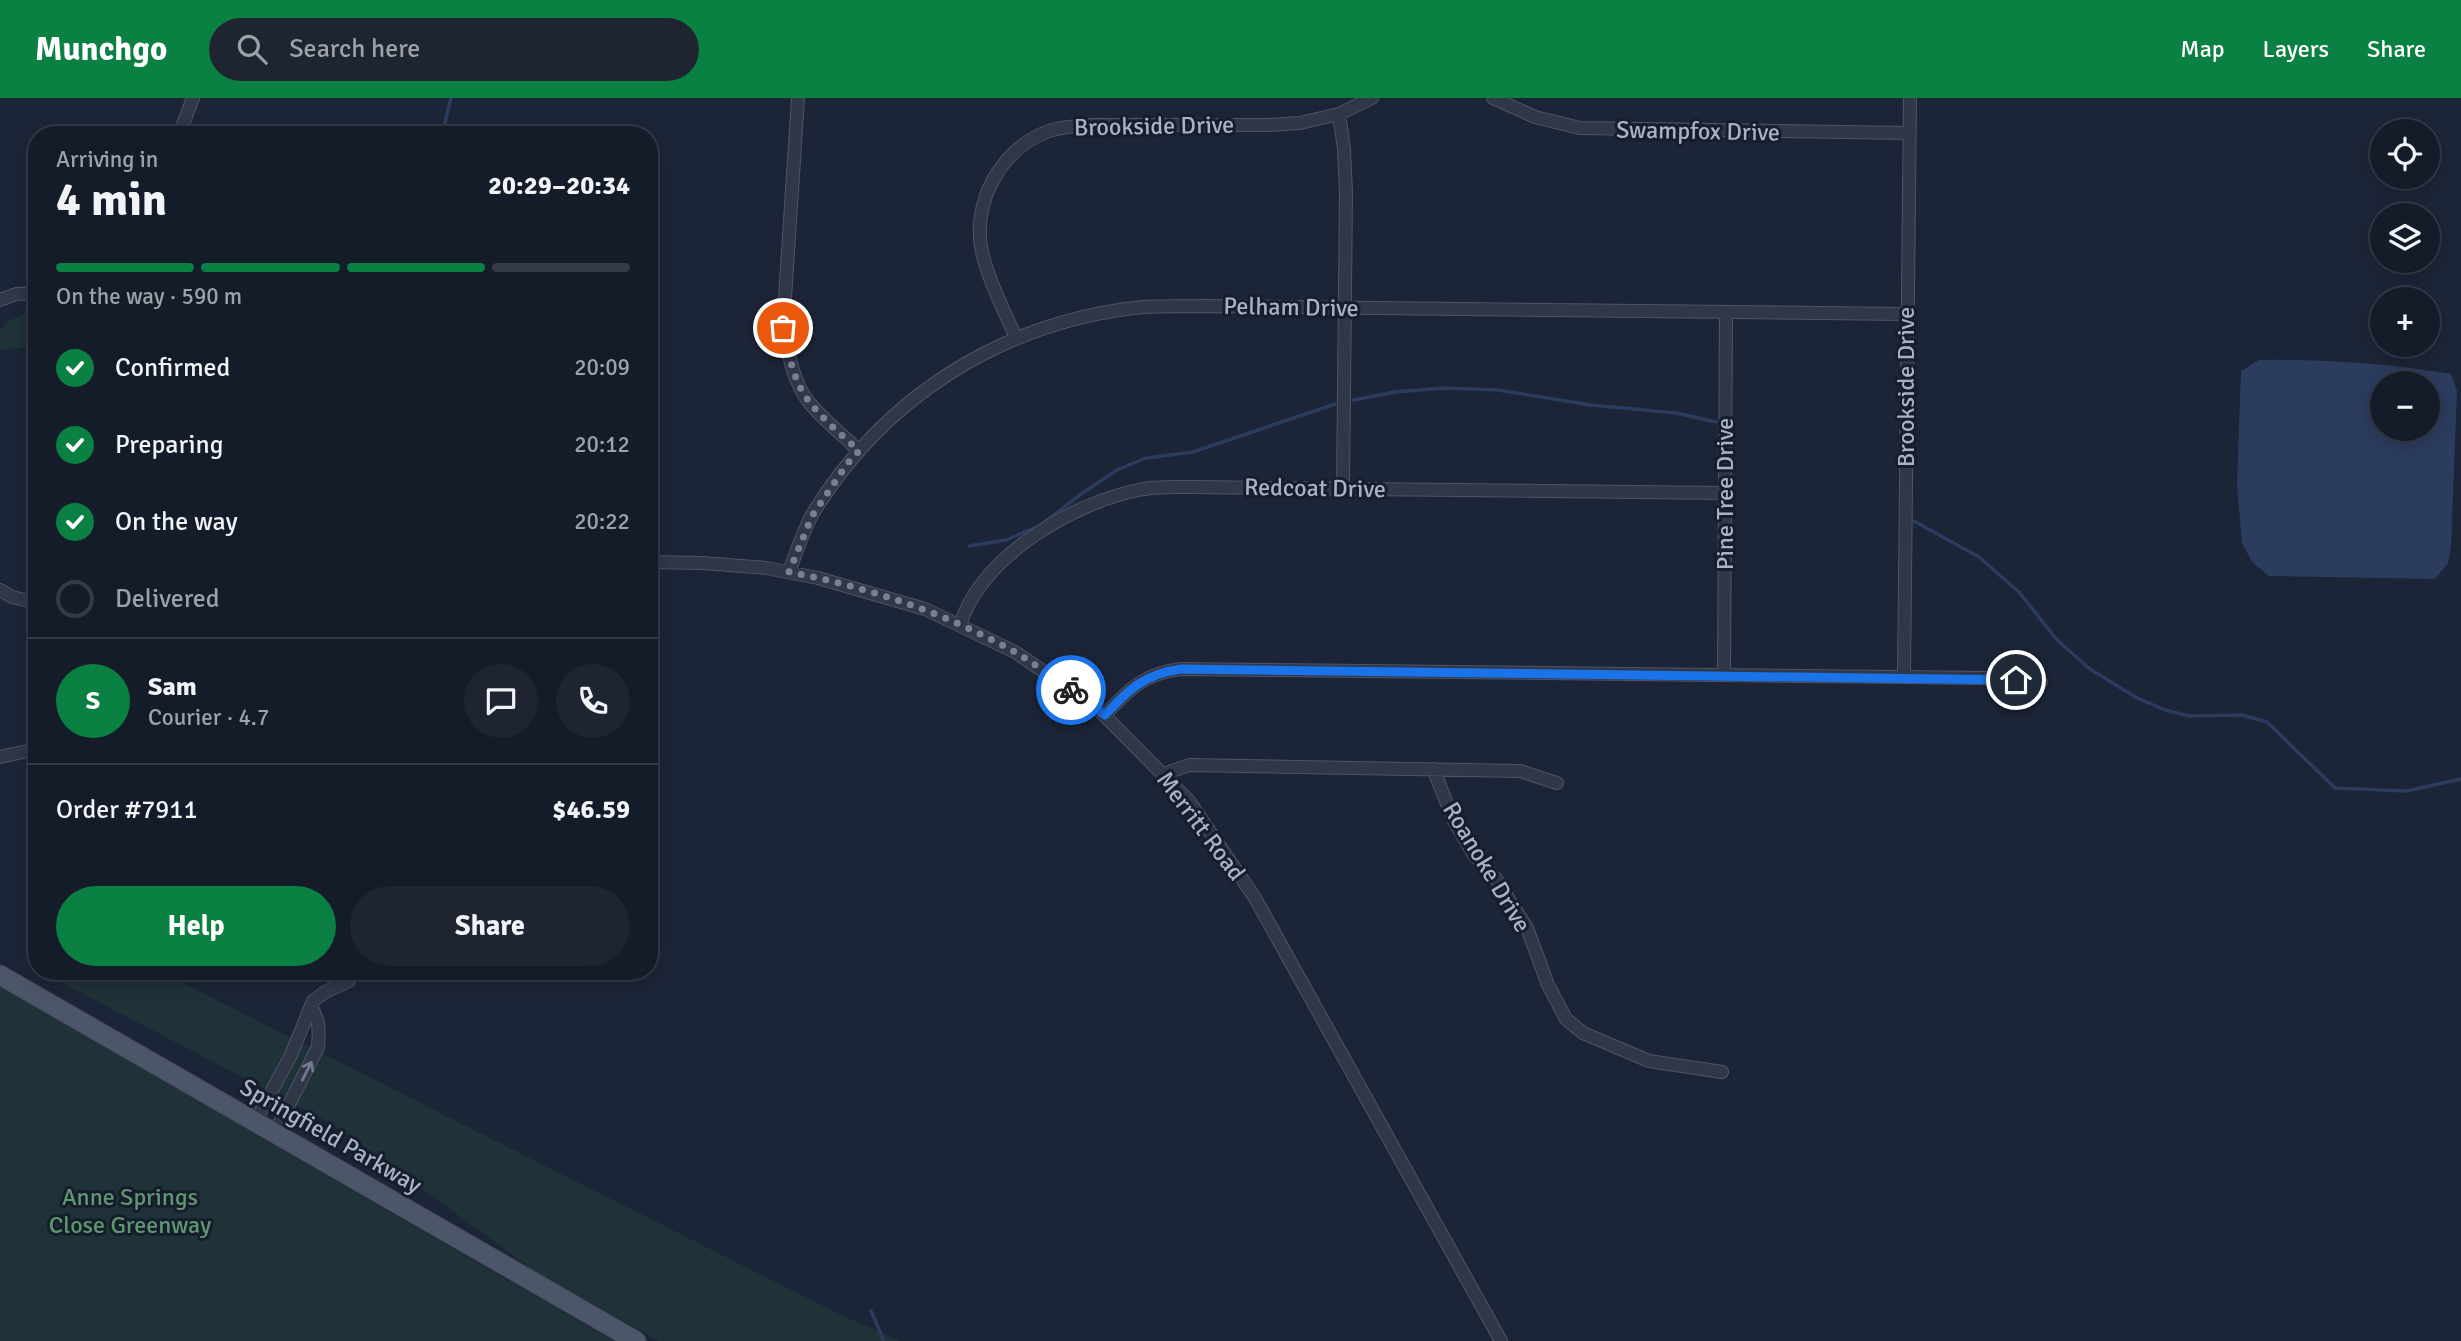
<!DOCTYPE html>
<html lang="en">
<head>
<meta charset="utf-8">
<style>
  body { margin:0; font-family:Signika,sans-serif; background:#1e2531; color:#f1f3f6; height:100vh; display:flex; flex-direction:column; font-size:26px; white-space:nowrap }
  * { box-sizing:border-box; margin:0 }
  p { font-size:23px; color:#9da1a8 }
  .icon { flex:none; width:38px; height:38px; fill:none; stroke:currentColor; stroke-width:2; stroke-linecap:round; stroke-linejoin:round }
  .map { position:relative; flex:1; overflow:hidden }
  .sheet { position:absolute; left:28px; top:28px; width:630px; height:854px; display:flex; flex-direction:column; background:#151c29; border-radius:28px; box-shadow:0 4px 18px #0003,0 0 0 2px #343a46 }
  .sheet>* { flex:none }
  .tools { position:absolute; left:2370px; top:21px; display:grid; gap:14px }
  .tools a { display:grid; place-items:center; width:70px; height:70px; border-radius:50%; background:#151c29; box-shadow:0 4px 18px #0003,0 0 0 2px #343a46; font-size:35px }
  .pin { position:absolute; display:grid; place-items:center; width:60px; height:60px; color:#fff; margin:-30px; border:4px solid #fff; border-radius:50%; box-shadow:0 2px 7px #0007 }
  .courier { position:absolute; display:grid; place-items:center; width:70px; height:70px; margin:-35px; border:5px solid #1a73e8; border-radius:50%; background:#fff; color:#222; box-shadow:0 2px 9px #0007 }
  .overview em { font-style:normal; font-weight:800 }
  .overview div { display:flex; flex-direction:column-reverse }
  .overview { display:flex; align-items:center; justify-content:space-between; height:119px; padding:0 28px }
  h1 { font-size:46px; font-weight:800; line-height:52px }
  .bar { display:grid; grid-template-columns:repeat(4,1fr); gap:10px 7px; align-content:center; height:84px; padding:0 28px }
  .bar i { height:9px; border-radius:5px; background:#343a46 }
  .bar .on { background:#0b8043 }
  .bar p { grid-column:span 4 }
  .line { display:flex; align-items:center; gap:18px; padding:0 28px; border-top:2px solid #343a46 }
  .line div { flex:1 }
  .round { display:grid; place-items:center; flex:none; width:74px; height:74px; border-radius:37px; background:#1e2531 }
  ol { padding:0 28px; list-style:none }
  li { display:flex; align-items:center; gap:21px; height:77px }
  li p { margin-inline-start:auto }
  li .icon { padding:7px; border-radius:50%; background:#0b8043; color:#fff; stroke-width:4 }
  li:last-child { color:#9da1a8 }
  li i { width:38px; height:38px; border:4px solid #343a46; border-radius:50% }
  .action { display:flex; gap:14px; margin-top:auto; padding:14px 28px }
  .action a { flex:1; height:80px; border-radius:42px; background:#0b8043; color:#fff; font-size:28px; font-weight:800; line-height:80px; text-align:center }
  .action a+a { background:#1e2531; color:#f1f3f6 }
  header { display:flex; align-items:center; gap:42px; box-sizing:border-box; height:98px; padding:0 35px; background:#0b8043; color:#fff }
  header strong { font-size:33px }
  nav { display:flex; gap:38px; margin-inline-start:auto; font-size:24px }
  .search { width:490px; height:63px; background:#1e2531; display:flex; align-items:center; gap:18px; box-sizing:border-box; padding:0 24px; border-radius:38px; color:#9da1a8; font-size:26px }
  .map>svg:first-child { display:block }
  .green { fill:#1e3238 }
  .water { fill:#2c3c5e; fill-rule:evenodd }
  .lines { fill:none; stroke-linecap:round; stroke-linejoin:round }
  .stream { stroke:#2c3c5e; stroke-width:3.5 }
  .street-casing { stroke:#4d5465; stroke-width:14 }
  .primary-casing { stroke:#394050; stroke-width:21 }
  .street { stroke:#303747; stroke-width:12 }
  .primary { stroke:#4d5668; stroke-width:19 }
  .oneway { stroke:#737a8c }
  .done { stroke:#788093; stroke-width:7; stroke-dasharray:0 12.6 }
  .route { stroke:#1a73e8; stroke-width:9 }
  .labels { text-anchor:middle; dominant-baseline:central; stroke-width:6; stroke-linejoin:round; paint-order:stroke }
  .street-label { font-size:24px; fill:#a9b1c5; stroke:#161d2b }
  .park-label { font-size:24px; fill:#5f9772; stroke:#161d2b }
</style>
</head>
<body>
<header>
<strong>Munchgo</strong>
<div class="search"><svg class="icon" aria-label="search" viewBox="0 0 24 24"><circle cx="10" cy="10" r="6"/><path d="M15 15l6 6"/></svg>Search here</div>
<nav><a>Map</a><a>Layers</a><a>Share</a></nav>
</header>
<div class="map">
<svg width="2461" height="1243" viewBox="0 0 2461 1243">
  <rect width="100%" height="100%" fill="#1c2537"/>
  <!-- green -->
  <path class="green" d="M37,213L35,248L0,252V231C10,220 22,215 37,213Z
    M46,873H159L841,1217L900,1243H659L536,1174L334,1027L45,876Z
    M0,889L613,1243H0Z"/>
  <!-- water -->
  <path class="water" d="M2259,262C2323,261 2387,265 2451,276L2457,293L2451,449L2448,465L2435,481L2269,478L2252,464L2242,445L2237,387L2241,273ZM2382,285H2427V331H2382Z"/>
  <g class="lines">
    <!-- stream -->
    <path class="stream" d="M442,37L451,0
      M1353,302L1395,294L1444,290L1498,292L1591,307L1676,315L1716,324
      M1914,423L1979,459L2019,494L2057,542L2090,571L2137,600L2165,612L2189,618L2242,617L2267,624L2335,690L2407,693L2461,681
      M969,448L1006,442L1041,427L1081,396L1117,372L1146,360L1193,354L1335,306
      M871,1213L884,1243"/>
    <defs>
      <path id="street" d="M798,0L783,230C788,254 793,283 808,303C822,321 843,337 859,353
        M1493,0L1535,19L1580,30L1909,35
        M1339,16L1344,51L1346,94L1343,391
        M179,37L193,0
        M0,202L16,196L37,195
        M1016,240C1004,212 989,184 982,154C971,105 1001,50 1049,33C1063,28 1078,28 1092,27H1270L1300,25L1339,16L1372,0
        M649,464L702,465L766,470L818,480L925,511L1015,554L1096,609L1189,703L1255,800L1501,1243
        M789,474C796,455 803,433 813,415C884,300 998,227 1133,210C1155,207 1179,209 1202,208L1906,216
        M0,492L12,499L37,505
        M960,527C982,458 1071,406 1138,392C1155,388 1174,389 1192,389L1725,395
        M1724,577L1726,215
        M1904,579L1910,0
        M1105,617C1129,591 1145,575 1181,571L1991,580L2041,584
        M0,659L37,651
        M1433,671L1455,725L1474,757L1496,781L1527,830L1548,887L1566,921L1583,935L1649,963L1722,974
        M1164,676L1189,667L1520,673L1557,685
        M255,1024L291,957L313,903L325,894L349,883
        M275,1034L318,949C319,935 320,921 311,909"/>
      <path id="primary" d="M0,877L636,1243"/>
    </defs>
    <!-- street casing -->
    <use href="#street" class="street-casing"/>
    <!-- primary casing -->
    <use href="#primary" class="primary-casing"/>
    <!-- street -->
    <use href="#street" class="street"/>
    <!-- primary -->
    <use href="#primary" class="primary"/>
  </g>
  <!-- one-way arrows -->
  <defs><path id="oneway-shaft" d="M-6 0H5M1.5-3L5.5 0L1.5 3" fill="none" stroke-width="1.6" stroke-linecap="round" stroke-linejoin="round" transform="scale(1.75)"/></defs>
  <use class="oneway" href="#oneway-shaft" transform="translate(307 973) rotate(-63)"/>
  <g class="lines">
    <!-- done -->
    <path class="done" d="M783,230C788,254 793,282 808,302C822,321 842,337 859,353L847,366L812,418L789,474C867,489 943,514 1013,553C1033,564 1052,579 1071,592"/>
    <!-- route -->
    <path class="route" d="M1071,592L1105,617C1129,591 1145,576 1181,571L2016,582"/>
  </g>
  <g class="labels">
    <!-- street labels -->
    <g class="street-label">
      <text transform="translate(1154 28) rotate(-1)">Brookside Drive</text>
      <text transform="translate(1698 33) rotate(1)">Swampfox Drive</text>
      <text transform="translate(1291 209) rotate(1)">Pelham Drive</text>
      <text transform="translate(1906 289) rotate(-90)">Brookside Drive</text>
      <text transform="translate(1315 390) rotate(1)">Redcoat Drive</text>
      <text transform="translate(1725 396) rotate(-90)">Pine Tree Drive</text>
      <text transform="translate(1201 728) rotate(53)">Merritt Road</text>
      <text transform="translate(1487 769) rotate(59)">Roanoke Drive</text>
      <text transform="translate(331 1038) rotate(30)">Springfield Parkway</text>
    </g>
    <!-- park labels -->
    <g class="park-label">
      <text x="130" y="1099">Anne Springs<tspan x="130" dy="28">Close Greenway</tspan></text>
    </g>
  </g>
</svg>
<div class="tools">
<a><svg class="icon" aria-label="locate" viewBox="0 0 24 24"><circle cx="12" cy="12" r="6"/><path d="M12 2v4M12 18v4M2 12h4M18 12h4"/></svg></a>
<a><svg class="icon" aria-label="layers" viewBox="0 0 24 24"><path d="M12 4l9 5-9 5-9-5zM3 14l9 5 9-5"/></svg></a>
<a>+</a>
<a>−</a>
</div>
<div class="pin" style="left:783px;top:230px;background:#ea580c"><svg class="icon" aria-label="bag" viewBox="0 0 24 24"><path d="M5 8h14l-1 12H6zM9 8a3 3 0 0 1 6 0"/></svg></div>
<div class="pin" style="left:2016px;top:582px;background:#1f2937"><svg class="icon" aria-label="home" viewBox="0 0 24 24"><path d="M3 11l9-7 9 7M6 9v11h12V9"/></svg></div>
<div class="courier" style="left:1071px;top:592px"><svg class="icon" aria-label="bike" viewBox="0 0 24 24"><circle cx="6" cy="16" r="4"/><circle cx="18" cy="16" r="4"/><path d="M6 16l4-8h5l3 8M10 8l3 8H6M13 5h3"/></svg></div>
<section class="sheet">
<div class="overview"><div><h1>4 min</h1><p>Arriving in</p></div><em>20:29–20:34</em></div>
<div class="bar"><i class="on"></i><i class="on"></i><i class="on"></i><i></i><p>On the way · 590 m</p></div>
<ol>
<li><svg class="icon" aria-label="check" viewBox="0 0 24 24"><path d="M5 12l5 5 9-10"/></svg>Confirmed<p>20:09</p></li>
<li><svg class="icon" aria-label="check" viewBox="0 0 24 24"><path d="M5 12l5 5 9-10"/></svg>Preparing<p>20:12</p></li>
<li><svg class="icon" aria-label="check" viewBox="0 0 24 24"><path d="M5 12l5 5 9-10"/></svg>On the way<p>20:22</p></li>
<li><i></i>Delivered</li>
</ol>
<div class="line" style="height:126px"><b class="round" style="background:#0b8043;color:#fff">S</b><div><b>Sam</b><p>Courier · 4.7</p></div><a class="round"><svg class="icon" aria-label="chat" viewBox="0 0 24 24"><path d="M4 5h16v11H9l-5 4z"/></svg></a><a class="round"><svg class="icon" aria-label="phone" viewBox="0 0 24 24"><path d="M5 4h4l2 5-3 2q2 4 5 5l2-3 5 2v4C11 20 4 13 5 4z"/></svg></a></div>
<div class="line" style="height:91px"><div>Order #7911</div><b>$46.59</b></div>
<div class="action"><a>Help</a><a>Share</a></div>
</section>
</div>
</body>
</html>
